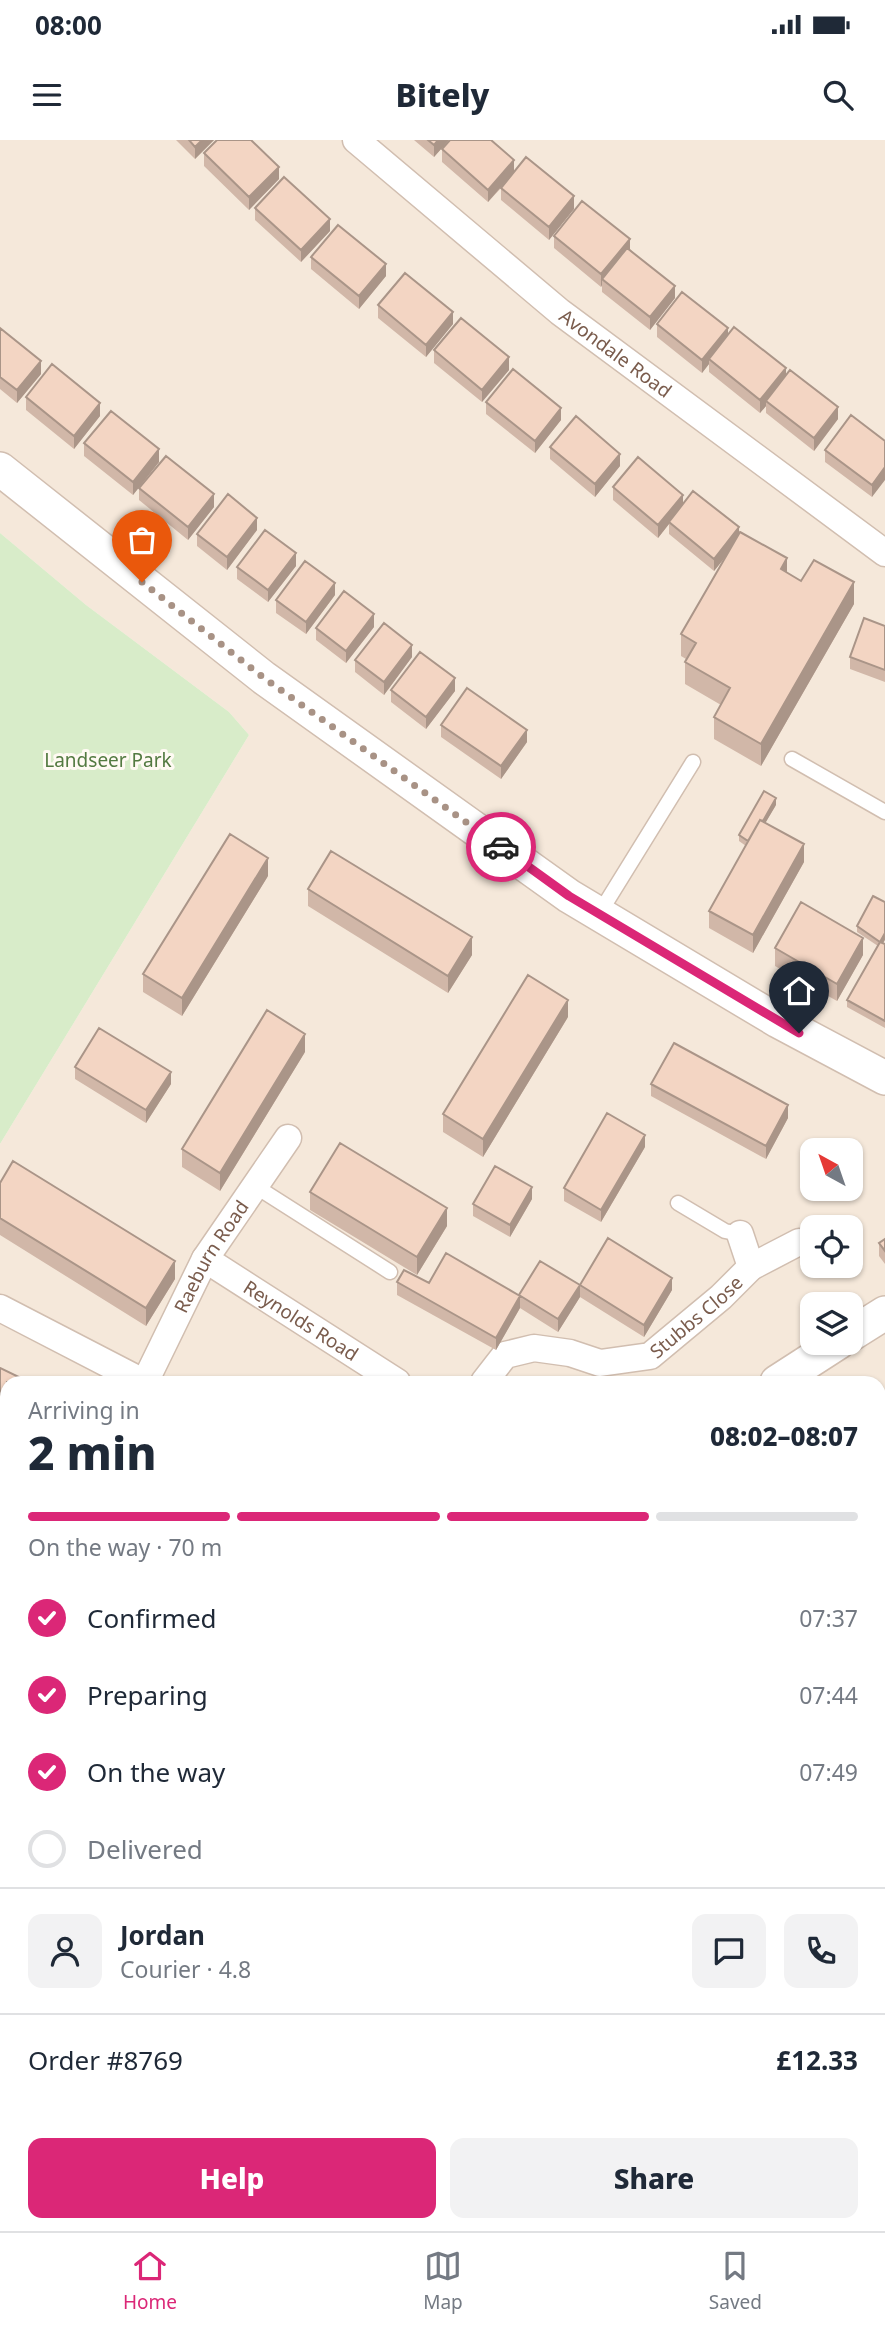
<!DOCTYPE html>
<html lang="en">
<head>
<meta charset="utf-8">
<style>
  body { margin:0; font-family:"Noto Sans",sans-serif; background:#f2f2f3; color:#1f2937; height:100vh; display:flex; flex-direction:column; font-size:26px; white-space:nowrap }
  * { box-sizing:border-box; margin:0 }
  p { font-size:23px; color:#747a83 }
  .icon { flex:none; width:38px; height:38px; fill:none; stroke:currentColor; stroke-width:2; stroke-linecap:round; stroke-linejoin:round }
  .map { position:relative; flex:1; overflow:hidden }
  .panel { position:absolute; left:0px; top:1236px; width:886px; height:856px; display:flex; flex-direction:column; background:#fff; border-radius:21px 21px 0 0; box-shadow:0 2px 5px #0004 }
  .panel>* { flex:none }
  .needle { width:46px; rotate:320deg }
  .controls { position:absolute; left:800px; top:998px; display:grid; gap:14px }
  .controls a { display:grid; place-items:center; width:63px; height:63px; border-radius:14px; background:#fff; box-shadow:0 2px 5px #0004; font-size:35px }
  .pin { position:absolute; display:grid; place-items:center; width:60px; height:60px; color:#fff; margin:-72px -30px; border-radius:50% 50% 50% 0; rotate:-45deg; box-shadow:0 0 7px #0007 }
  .pin .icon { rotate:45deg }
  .courier { position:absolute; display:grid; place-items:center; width:70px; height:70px; margin:-35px; border:5px solid #db2777; border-radius:50%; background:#fff; color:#222; box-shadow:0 2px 9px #0007 }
  .summary em { font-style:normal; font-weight:800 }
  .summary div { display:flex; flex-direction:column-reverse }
  .summary { display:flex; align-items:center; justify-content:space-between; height:119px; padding:0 28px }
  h1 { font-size:46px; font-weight:800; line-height:52px }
  .bar { display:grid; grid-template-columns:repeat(4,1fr); gap:10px 7px; align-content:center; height:84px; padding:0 28px }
  .bar i { height:9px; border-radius:5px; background:#e0e1e3 }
  .bar .active { background:#db2777 }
  .bar p { grid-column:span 4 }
  .line { display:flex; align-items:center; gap:18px; padding:0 28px; border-top:2px solid #e0e1e3 }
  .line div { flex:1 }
  .round { display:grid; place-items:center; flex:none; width:74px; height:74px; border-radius:14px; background:#f2f2f3 }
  ol { padding:0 28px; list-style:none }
  li { display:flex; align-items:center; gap:21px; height:77px }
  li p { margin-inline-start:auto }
  li .icon { padding:7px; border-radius:50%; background:#db2777; color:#fff; stroke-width:4 }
  li:last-child { color:#747a83 }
  li i { width:38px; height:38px; border:4px solid #e0e1e3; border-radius:50% }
  .primary-button { display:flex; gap:14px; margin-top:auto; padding:14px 28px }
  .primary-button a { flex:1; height:80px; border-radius:14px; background:#db2777; color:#fff; font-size:28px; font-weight:800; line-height:80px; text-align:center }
  .primary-button a+a { background:#f2f2f3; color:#1f2937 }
  .status { display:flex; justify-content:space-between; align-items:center; height:49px; padding:0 35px; background:#fff; direction:ltr }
  .status svg { height:19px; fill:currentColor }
  header { display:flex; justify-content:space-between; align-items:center; height:91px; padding:0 28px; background:#fff; font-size:32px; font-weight:800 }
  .tabs { display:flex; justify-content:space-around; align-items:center; height:98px; border-top:2px solid #e0e1e3; background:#fff; font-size:19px; color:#747a83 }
  .tabs a { display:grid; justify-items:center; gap:4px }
  .tabs .active { color:#db2777 }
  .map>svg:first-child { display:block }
  .residential { fill:#f5e8da; fill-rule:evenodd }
  .green { fill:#d8ecc9 }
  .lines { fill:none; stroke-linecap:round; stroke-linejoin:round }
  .service-casing { stroke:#d1beb0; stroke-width:17 }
  .minor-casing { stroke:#d1beb0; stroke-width:29 }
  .tertiary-casing { stroke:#d1beb0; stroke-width:36 }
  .service { stroke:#fff; stroke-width:14 }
  .minor { stroke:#fff; stroke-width:26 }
  .tertiary { stroke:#fff; stroke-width:33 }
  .wall { fill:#d1b7a8 }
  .shaded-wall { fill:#aa9588 }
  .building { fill:#f3d5c3; stroke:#aa9588; stroke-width:2 }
  .done { stroke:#a89285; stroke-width:7; stroke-dasharray:0 12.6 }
  .route { stroke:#db2777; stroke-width:9 }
  .labels { text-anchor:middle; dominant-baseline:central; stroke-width:6; stroke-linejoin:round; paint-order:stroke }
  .street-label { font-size:19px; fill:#7a5c4d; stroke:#fffaf3 }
  .park-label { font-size:19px; fill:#537a41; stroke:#fffaf3 }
</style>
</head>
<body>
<div class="status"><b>08:00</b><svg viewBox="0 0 49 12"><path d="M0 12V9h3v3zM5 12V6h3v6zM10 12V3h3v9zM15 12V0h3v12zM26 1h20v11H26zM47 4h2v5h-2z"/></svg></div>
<header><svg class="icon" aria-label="menu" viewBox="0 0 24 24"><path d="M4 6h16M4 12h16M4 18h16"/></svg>Bitely<svg class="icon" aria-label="search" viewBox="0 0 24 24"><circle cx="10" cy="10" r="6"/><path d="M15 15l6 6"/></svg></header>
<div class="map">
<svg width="885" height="2091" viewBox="0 0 885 2091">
  <rect width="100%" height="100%" fill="#fdf6ec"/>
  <!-- residential -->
  <path class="residential" d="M0,0H885V2091H0V1004L249,595L229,572L86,465L0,393ZM812,1010H850V1048H812ZM812,1087H850V1125H812ZM812,1164H850V1202H812ZM7,1242H878V2084H7Z"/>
  <!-- green -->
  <path class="green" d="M0,393L86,465L229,572L249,595L0,1004Z"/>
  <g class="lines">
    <defs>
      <path id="service" d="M792,619L885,672
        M599,774L693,622
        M255,1046L390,1132
        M678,1063L725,1091L740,1094
        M878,1406L885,1415
        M878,1647L885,1642"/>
      <g id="minor">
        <path id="s1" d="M356,0L560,172L885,413"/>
        <path id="s2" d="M205,1119L397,1242"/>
        <path d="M751,1127L799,1102"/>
        <path d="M0,1168L143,1242"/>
        <path id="s3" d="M145,1242L205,1119L288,998"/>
        <path id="s4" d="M484,1242L505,1215L534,1208L570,1213L600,1223L650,1216L721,1157L751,1127L740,1094"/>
        <path d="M0,1685L7,1657"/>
        <path d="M0,1692L2,1717L7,1726"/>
        <path d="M878,1796L885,1805"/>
        <path d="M878,1849L885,1845"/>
        <path d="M524,2091L534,2084"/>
      </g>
      <path id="tertiary" d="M0,329L264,538L569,756L778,881L885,938
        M850,1195L885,1173
        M777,1242L839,1202
        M0,1758L7,1753"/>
    </defs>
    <!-- service casing -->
    <use href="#service" class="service-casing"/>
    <!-- minor casing -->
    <use href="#minor" class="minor-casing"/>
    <!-- tertiary casing -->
    <use href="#tertiary" class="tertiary-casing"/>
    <!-- service -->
    <use href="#service" class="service"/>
    <!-- minor -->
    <use href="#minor" class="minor"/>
    <!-- tertiary -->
    <use href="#tertiary" class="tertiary"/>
  </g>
  <!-- wall -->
  <path class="wall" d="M176,0H214L195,19Z
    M414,0H449L434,17Z
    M442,9L514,31L574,69L549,100L501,60V48L488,62L442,22Z
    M204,13L279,39L249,70L204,26Z
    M255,68L330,91L301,122L255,80Z
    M554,96L630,109L675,158L650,190L602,152V145L601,147L554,108Z
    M311,117L386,136L359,169L311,129Z
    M378,165L453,184L426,217L378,178Z
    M657,184L728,195L786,236L838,279L814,311L766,273V266L760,273L709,232V224L702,233L657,197Z
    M0,188L41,234L17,263L0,249Z
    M434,210L509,230L482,262L434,223Z
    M26,257L100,276L74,309L26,270Z
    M486,262L561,280L535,313L486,274Z
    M885,301L872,357L825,322V310Z
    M84,303L159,322L133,355L84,316Z
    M550,307L620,326L595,357L550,319Z
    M613,347L683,364L739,394L787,433L801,441L854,464L761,626L714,599V577L721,565L685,544V522L686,519L681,516V494L727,415L714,431L669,394V384L658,398L613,360Z
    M139,348L214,367L188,400L139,360Z
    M257,390L227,430L197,406V394Z
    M296,426L268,462L237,439V427Z
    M335,455L306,494L276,473V460Z
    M885,486V542L850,529V517Z
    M374,487L346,523L316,500V488Z
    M412,517L384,555L355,532V520Z
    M391,550L455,551L426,589L391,562Z
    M441,585L527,602L501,639L441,597Z
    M776,665L765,683L804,722L753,813L709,788V771L746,706L739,701V695Z
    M268,736L182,876L143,852V834Z
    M308,749L472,815L448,853L308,766Z
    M857,786L885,804V888L847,867V860L878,806L857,792Z
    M775,808L863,815L837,861L775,826Z
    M568,877L483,1017L443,992V974Z
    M305,912L220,1051L182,1027V1009Z
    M75,927L171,944L146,983L75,939Z
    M651,944L788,978L766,1019L651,956Z
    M645,1007L601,1082L564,1061V1048Z
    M0,1043L175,1139L146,1186L0,1095Z
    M310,1052L447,1086L417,1135L310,1070Z
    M532,1059L510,1097L473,1076V1064Z
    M885,1099V1124L879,1116V1103Z
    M397,1142L429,1143L519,1155L580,1145L672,1150L644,1197L580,1157L558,1192L520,1168L496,1210L397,1155Z
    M0,1228L7,1242V1276L0,1272Z
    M7,1385V1426L0,1424V1404Z"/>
  <!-- shaded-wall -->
  <path class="shaded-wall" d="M202,0H214L195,19V7Z
    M438,0H449L434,17V5Z
    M514,20V32L488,62V50Z
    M279,27V39L249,70V57Z
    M574,56V69L549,100V87Z
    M330,79V91L301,122V110Z
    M630,99V111L602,139V145L601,147V134Z
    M386,124V136L359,169V156Z
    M675,146V158L650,190V177Z
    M453,172V184L426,217V205Z
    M728,188V201L709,219V224L702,233V220Z
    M509,217V230L482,262V250Z
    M41,221V234L17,263V250Z
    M786,228V240L766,261V266L760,273V260Z
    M100,263V276L74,309V296Z
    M838,267V279L814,311V298Z
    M561,268V280L535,313V301Z
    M159,309V322L133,355V342Z
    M620,314V326L595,357V344Z
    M885,327V340L872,357V345Z
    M214,354V367L188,400V387Z
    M683,355V367L669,382V384L658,398V385Z
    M257,378V390L227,430V417Z
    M739,387V400L714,431V419Z
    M296,413V426L268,462V450Z
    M787,418V441L781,429Z
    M854,442V464L761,626V604Z
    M335,443V455L306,494V482Z
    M374,474V487L346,523V511Z
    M412,505V517L384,555V542Z
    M455,538V551L426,589V577Z
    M527,590V602L501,639V626Z
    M776,658V665L750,709V702Z
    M804,704V722L753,813V795Z
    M268,718V736L182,876V858Z
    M885,793V800L880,808V802Z
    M472,797V815L448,853V836Z
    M863,798V815L837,861V844Z
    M568,860V877L483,1017V999Z
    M305,894V912L220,1051V1033Z
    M171,932V944L146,983V970Z
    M788,965V978L766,1019V1006Z
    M645,995V1007L601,1082V1070Z
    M532,1047V1059L510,1097V1085Z
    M447,1068V1086L417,1135V1117Z
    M175,1121V1139L146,1186V1168Z
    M672,1138V1150L644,1197V1185Z
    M580,1145V1157L558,1192V1179Z
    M520,1156V1168L496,1210V1198Z
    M885,1310V1322L878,1326V1314Z
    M7,1505V1517L0,1541V1528Z
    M882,1619V1631L878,1634V1621Z"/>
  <!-- building -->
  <path class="building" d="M189,0H202L195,7Z
    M217,0H251L279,27L249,57L204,13Z
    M428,0H438L434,5Z
    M450,0H491L514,20L488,50L442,9Z
    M526,17L574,56L549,87L501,48Z
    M284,37L330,79L301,110L255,68Z
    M582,61L630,99L601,134L554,96Z
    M338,85L386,124L359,156L311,117Z
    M627,108L675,146L650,177L602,139Z
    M405,133L453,172L426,205L378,165Z
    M682,152L728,188L702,220L657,184Z
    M461,178L509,217L482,250L434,210Z
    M734,187L786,228L760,260L709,219Z
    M0,188L41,221L17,250L0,237Z
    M52,224L100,263L74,296L26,257Z
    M513,229L561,268L535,301L486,262Z
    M790,230L838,267L814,298L766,261Z
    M111,271L159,309L133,342L84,303Z
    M851,275L885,301V327L872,345L825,310Z
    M576,276L620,314L595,344L550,307Z
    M166,316L214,354L188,387L139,348Z
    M638,317L683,355L658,385L613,347Z
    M693,351L739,387L714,419L669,382Z
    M228,354L257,378L227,417L197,394Z
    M265,390L296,413L268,450L237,427Z
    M740,392L787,418L781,429L801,441L814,420L854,442L761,604L714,577L730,548L685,522L696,503L681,494Z
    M305,421L335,443L306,482L276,460Z
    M344,451L374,474L346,511L316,488Z
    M864,478L885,486V530L850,517Z
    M384,483L412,505L384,542L355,520Z
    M420,512L455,538L426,577L391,550Z
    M467,548L527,590L501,626L441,585Z
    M764,651L776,658L763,681L760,680L748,701L739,695Z
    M760,680L804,704L753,795L709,771Z
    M230,694L268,718L182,858L143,834Z
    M331,711L472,797L448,836L308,749Z
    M873,756L885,762V793L880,802L857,786Z
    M801,762L863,798L837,844L775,808Z
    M880,802L885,804V881L847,860Z
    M528,835L568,860L483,999L443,974Z
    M267,870L305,894L220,1033L182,1009Z
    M99,888L171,932L146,970L75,927Z
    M674,903L788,965L766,1006L651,944Z
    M607,973L645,995L601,1070L564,1048Z
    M340,1003L447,1068L417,1117L310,1052Z
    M13,1021L175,1121L146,1168L0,1078V1043Z
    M495,1026L532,1047L510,1085L473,1064Z
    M608,1098L672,1138L644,1185L580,1145L558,1179L519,1155L540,1121L580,1145Z
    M885,1099V1111L879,1103Z
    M446,1113L520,1156L496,1198L397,1142L404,1130L429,1143Z
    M0,1228L29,1242H7V1263L0,1260Z
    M885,1269V1310L878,1314V1273Z
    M7,1385V1414L0,1411V1404Z
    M0,1432L7,1434V1505L0,1528Z
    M878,1613L882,1619L878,1621Z
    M23,2084H60L61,2091H23Z
    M375,2084H379L394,2091H372Z
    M664,2084H724L725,2086L718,2091H654Z"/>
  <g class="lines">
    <!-- done -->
    <path class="done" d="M142,442L264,538L501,707"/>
    <!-- route -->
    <path class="route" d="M501,707L569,756L799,893"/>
  </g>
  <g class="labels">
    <!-- street labels -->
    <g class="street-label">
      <text stroke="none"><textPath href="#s1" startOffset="336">Avondale Road</textPath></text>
      <text stroke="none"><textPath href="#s3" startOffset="142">Raeburn Road</textPath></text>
      <text stroke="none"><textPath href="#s4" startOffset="243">Stubbs Close</textPath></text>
      <text stroke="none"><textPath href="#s2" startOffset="114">Reynolds Road</textPath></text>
    </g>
    <!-- park labels -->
    <g class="park-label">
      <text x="108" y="620">Landseer Park</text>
    </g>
  </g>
</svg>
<div class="controls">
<a><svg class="needle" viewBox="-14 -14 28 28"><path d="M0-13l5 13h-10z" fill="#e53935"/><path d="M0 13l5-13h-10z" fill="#747a83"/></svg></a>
<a><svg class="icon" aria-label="locate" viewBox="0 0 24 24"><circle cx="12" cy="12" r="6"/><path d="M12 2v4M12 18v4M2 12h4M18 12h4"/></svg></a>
<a><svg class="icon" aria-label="layers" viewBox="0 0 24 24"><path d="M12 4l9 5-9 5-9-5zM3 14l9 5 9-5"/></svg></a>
</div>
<div class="pin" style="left:142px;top:442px;background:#ea580c"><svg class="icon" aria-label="bag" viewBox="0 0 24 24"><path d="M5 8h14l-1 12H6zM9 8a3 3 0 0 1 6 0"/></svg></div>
<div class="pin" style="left:799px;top:893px;background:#1f2937"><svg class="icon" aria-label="home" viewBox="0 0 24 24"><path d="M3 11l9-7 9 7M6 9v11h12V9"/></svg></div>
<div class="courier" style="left:501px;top:707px"><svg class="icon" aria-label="car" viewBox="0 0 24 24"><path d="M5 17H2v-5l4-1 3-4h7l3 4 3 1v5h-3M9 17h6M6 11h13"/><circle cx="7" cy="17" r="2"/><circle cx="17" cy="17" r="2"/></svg></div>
<section class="panel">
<div class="summary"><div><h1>2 min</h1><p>Arriving in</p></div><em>08:02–08:07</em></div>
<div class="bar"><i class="active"></i><i class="active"></i><i class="active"></i><i></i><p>On the way · 70 m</p></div>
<ol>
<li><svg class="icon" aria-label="check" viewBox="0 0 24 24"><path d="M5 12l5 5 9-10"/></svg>Confirmed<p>07:37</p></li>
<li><svg class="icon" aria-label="check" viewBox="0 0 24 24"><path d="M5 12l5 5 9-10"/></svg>Preparing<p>07:44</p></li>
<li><svg class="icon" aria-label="check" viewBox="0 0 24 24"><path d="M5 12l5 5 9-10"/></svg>On the way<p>07:49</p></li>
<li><i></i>Delivered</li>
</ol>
<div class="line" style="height:126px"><a class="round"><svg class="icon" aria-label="person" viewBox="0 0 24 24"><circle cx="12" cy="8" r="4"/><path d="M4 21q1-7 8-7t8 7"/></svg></a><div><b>Jordan</b><p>Courier · 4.8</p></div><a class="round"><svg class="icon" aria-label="chat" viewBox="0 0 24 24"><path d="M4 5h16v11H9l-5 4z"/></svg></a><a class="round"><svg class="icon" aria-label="phone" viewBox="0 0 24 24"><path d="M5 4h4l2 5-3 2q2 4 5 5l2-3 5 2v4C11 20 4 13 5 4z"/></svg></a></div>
<div class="line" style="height:91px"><div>Order #8769</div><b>£12.33</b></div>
<div class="primary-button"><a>Help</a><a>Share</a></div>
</section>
</div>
<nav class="tabs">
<a class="active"><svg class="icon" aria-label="home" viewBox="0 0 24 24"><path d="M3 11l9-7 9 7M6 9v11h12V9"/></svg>Home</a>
<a><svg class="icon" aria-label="map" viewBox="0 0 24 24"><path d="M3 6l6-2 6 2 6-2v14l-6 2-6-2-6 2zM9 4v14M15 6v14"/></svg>Map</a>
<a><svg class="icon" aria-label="saved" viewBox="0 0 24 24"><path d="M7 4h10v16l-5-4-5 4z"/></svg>Saved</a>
</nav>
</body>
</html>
